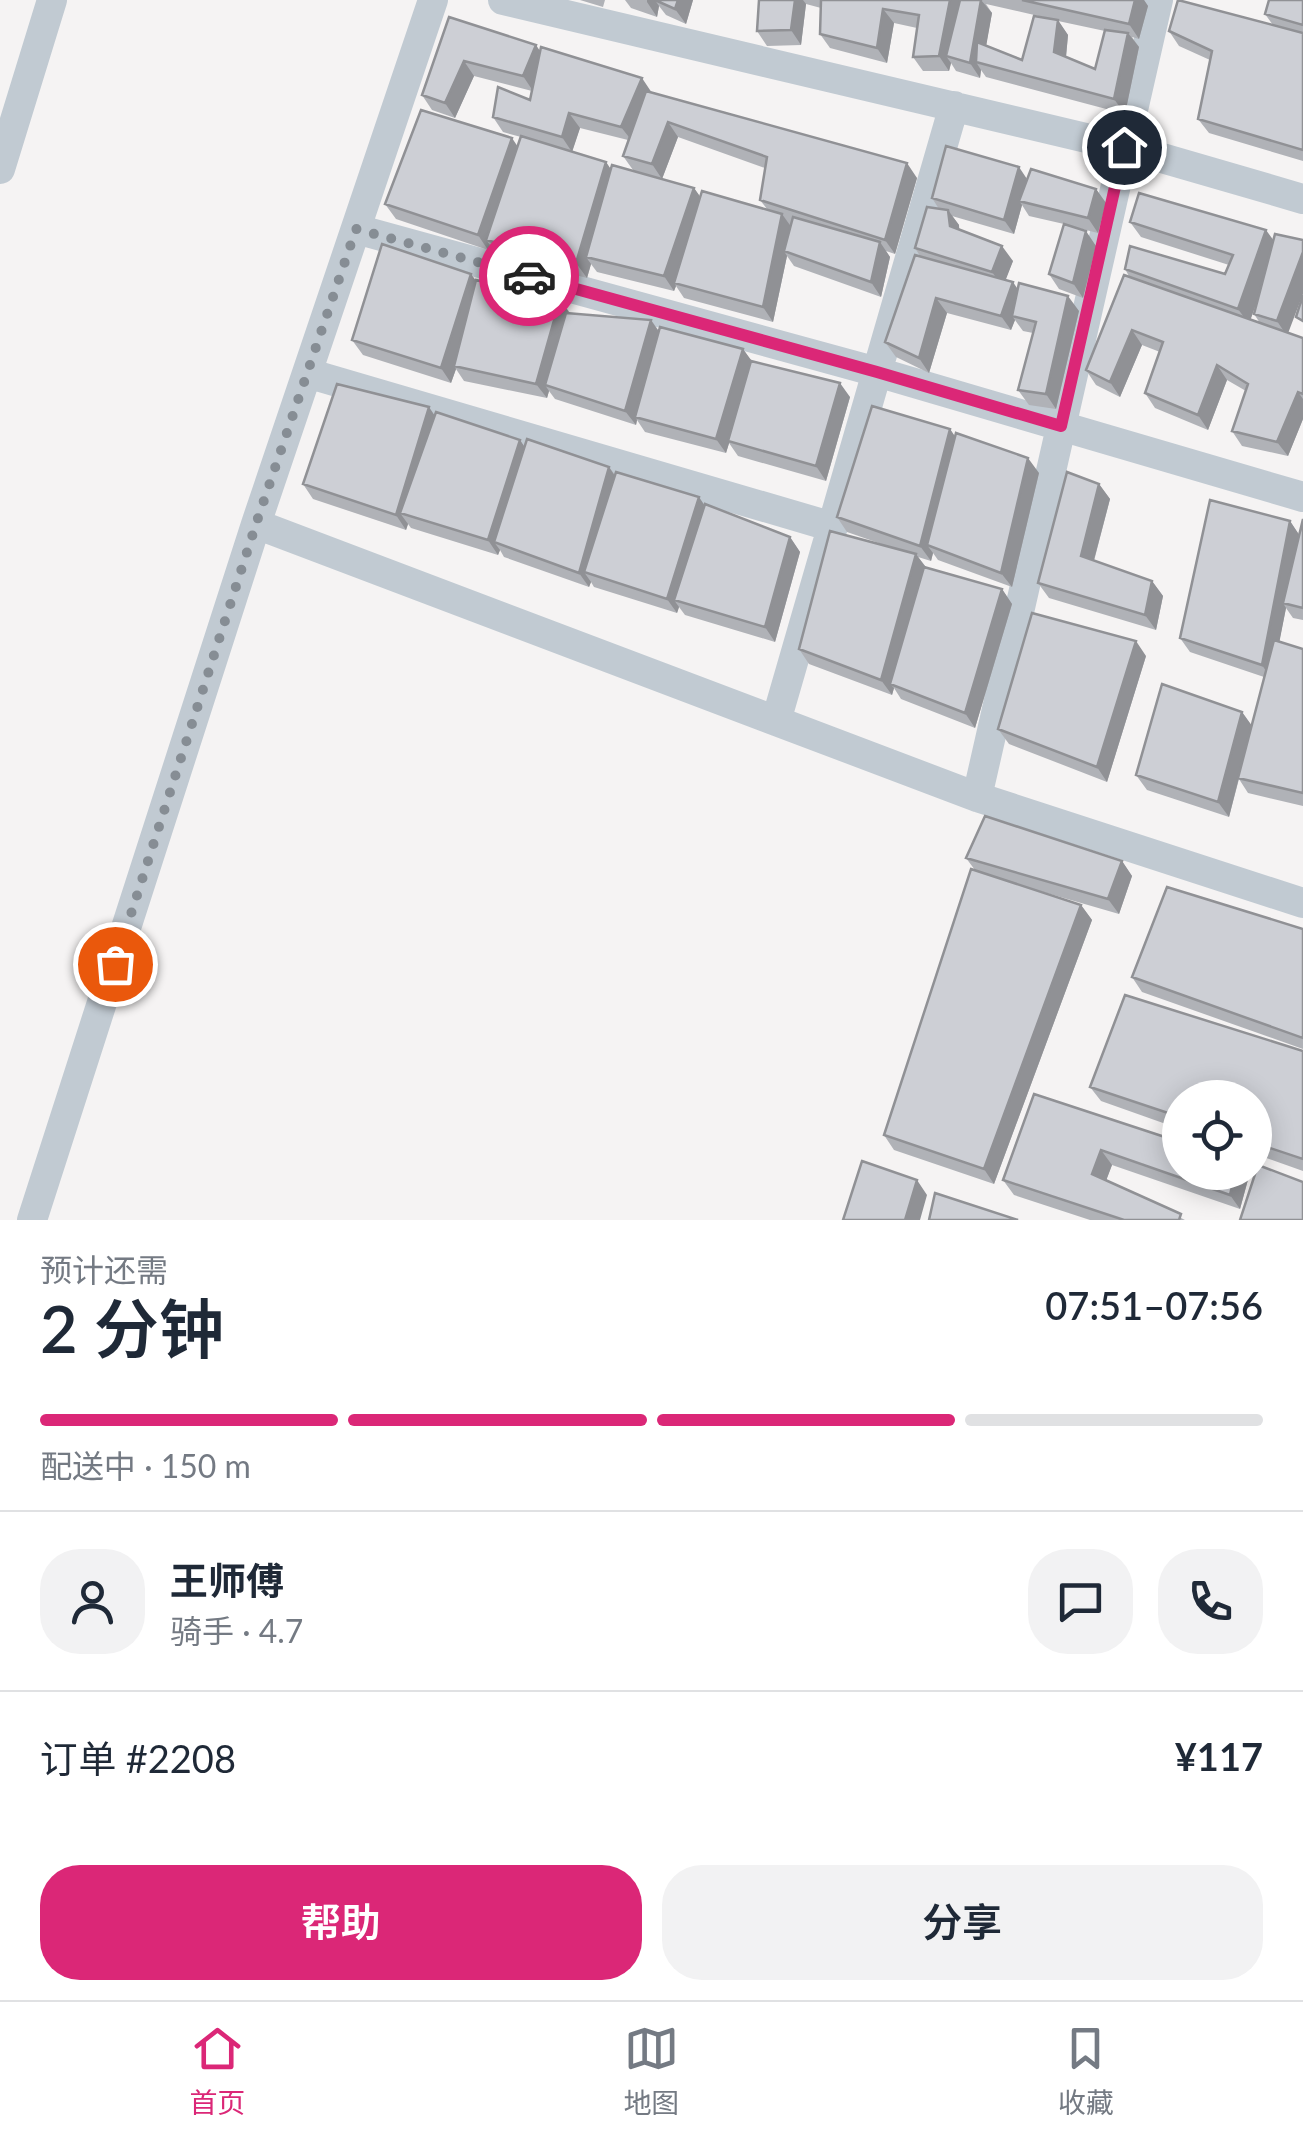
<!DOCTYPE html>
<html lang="zh">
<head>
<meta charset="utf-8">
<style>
  body { margin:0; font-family:Lato,"Noto Sans SC",sans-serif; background:#f2f2f3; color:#1f2937; height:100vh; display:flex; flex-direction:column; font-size:38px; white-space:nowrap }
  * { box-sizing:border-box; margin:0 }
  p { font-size:32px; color:#747a83 }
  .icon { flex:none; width:55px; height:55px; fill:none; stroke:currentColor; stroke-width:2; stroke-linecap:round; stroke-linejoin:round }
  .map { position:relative; height:1220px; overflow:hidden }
  .side { display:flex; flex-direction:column; background:#fff; flex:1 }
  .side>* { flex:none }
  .controls { position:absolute; left:1162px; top:1080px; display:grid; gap:20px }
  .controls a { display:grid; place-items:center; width:110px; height:110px; border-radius:50%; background:#fff; box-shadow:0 5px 25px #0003; font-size:50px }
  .pin { position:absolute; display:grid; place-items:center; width:85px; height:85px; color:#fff; margin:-42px; border:5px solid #fff; border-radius:50%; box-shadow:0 2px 10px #0007 }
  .courier { position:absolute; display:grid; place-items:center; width:100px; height:100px; margin:-50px; border:8px solid #db2777; border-radius:50%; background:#fff; color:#222; box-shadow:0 2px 12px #0007 }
  .headline em { font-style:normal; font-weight:600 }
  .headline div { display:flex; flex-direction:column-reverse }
  .headline { display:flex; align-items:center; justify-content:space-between; height:170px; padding:0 40px }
  h1 { font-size:65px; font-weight:600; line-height:75px }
  .bar { display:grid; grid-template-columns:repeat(4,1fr); gap:15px 10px; align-content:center; height:120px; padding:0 40px }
  .bar i { height:12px; border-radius:8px; background:#e0e1e3 }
  .bar .selected { background:#db2777 }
  .bar p { grid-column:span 4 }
  .line { display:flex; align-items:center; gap:25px; padding:0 40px; border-top:2px solid #e0e1e3 }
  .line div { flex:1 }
  .round { display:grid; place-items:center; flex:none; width:105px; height:105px; border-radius:40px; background:#f2f2f3 }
  .cta { display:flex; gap:20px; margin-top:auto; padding:20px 40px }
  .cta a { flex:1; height:115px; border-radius:40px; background:#db2777; color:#fff; font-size:40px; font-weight:600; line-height:115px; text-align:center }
  .cta a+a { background:#f2f2f3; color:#1f2937 }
  .menu { display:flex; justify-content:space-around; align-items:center; height:140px; border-top:2px solid #e0e1e3; background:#fff; font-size:28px; color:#747a83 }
  .menu a { display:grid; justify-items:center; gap:5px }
  .menu .selected { color:#db2777 }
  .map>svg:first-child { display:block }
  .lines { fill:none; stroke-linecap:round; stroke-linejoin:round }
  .minor { stroke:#c1cad2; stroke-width:30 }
  .wall { fill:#b0b2b7; fill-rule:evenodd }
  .shaded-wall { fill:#909195 }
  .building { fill:#cdcfd5; stroke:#909195; stroke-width:2.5 }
  .done { stroke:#868d94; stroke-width:10; stroke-dasharray:0 18 }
  .route { stroke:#db2777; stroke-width:12 }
</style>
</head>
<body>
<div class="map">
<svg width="1303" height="1220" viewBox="0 0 1303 1220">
  <rect width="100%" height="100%" fill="#f5f3f3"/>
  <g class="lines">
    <!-- minor -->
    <path class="minor" d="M503,0L1124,147L1303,199
      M0,169L52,0
      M356,229L877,372L1303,497
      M307,373L833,527
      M256,524L977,797L1303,903
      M776,721L954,106
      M977,797L1158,0
      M32,1220L256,524L433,0"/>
  </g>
  <!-- wall -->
  <path class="wall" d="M580,0H605L603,7Z
    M625,0H693L686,24L666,15L659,6L657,17L631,8Z
    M759,0H1144L1148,6L1139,39L1132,37L1139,47L1125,114L986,77L981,70L980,78L956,71L951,63L949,71H923L913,57L917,28L894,23L887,63L830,48L820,34L821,8L806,4L801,45L767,46L757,31ZM986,4L1043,17L1022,60L986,45L992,13ZM1058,21L1105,31L1095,69L1066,57L1068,35Z
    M1303,0V161L1209,133L1198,119L1210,60L1179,46L1169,31L1273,25L1265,14Z
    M449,17L652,92L917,178L895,254L886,251L890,257L881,297L794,266L787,256L773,322L684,298L676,286L674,291L597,272L591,264L587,278L496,254L490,245L488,250L396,219L385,204L518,146L521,137L503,132L493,117L530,100L532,91L474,76L455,118L432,110L422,95ZM580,128L628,140L623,156L633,170H611L606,162L572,152ZM678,137L765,168L760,200L767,209L700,197L694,188L662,179Z
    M1027,179L1096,189L1106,203L1098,233L1074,227L1096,246L1083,298L1059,289L1049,274L1064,224L1029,216L1022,205L1014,234L952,216L959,225V230L1013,261L1005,280L1018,289L1079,311L1056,409L1029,405L1018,390L1033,333L1023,331L1015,320L1011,330L947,313L929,373L896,357L885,342L920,256L915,248L939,209L932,198Z
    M1130,222L1266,230L1288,333L1303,338V419L1288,456L1242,446L1232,431L1246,391L1227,380L1208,430L1155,408L1145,393L1160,352L1142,345L1120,397L1096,385L1086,370L1130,278L1125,269L1225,274L1229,265L1141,237ZM1259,295L1254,314L1260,323L1250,320Z
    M476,281L560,299L570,313L651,320L659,331L743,349L751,361L850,397L826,481L738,456L729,443L726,453L645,432L637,420L636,425L555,399L549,391L547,398L464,381L456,369L451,383L363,355L352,340Z
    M434,415L520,440L524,447L609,467L615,475L704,505L790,537L800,552L775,642L685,615L679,607L677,613L594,587L591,582L589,587L504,557L500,550L498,555L411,528L408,524L406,530L313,499L303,484Z
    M950,429L955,437L1039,473L1012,587L938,560L933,553L931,561L918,557L926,567L1002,589L1012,604L975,728L901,699L894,688L892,695L809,664L799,649L893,548L847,532L837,517Z
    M1099,484L1110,499L1094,561L1152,581L1163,596L1156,630L1049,598L1038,583Z
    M1303,519V620L1293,618L1286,608L1279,642L1303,649V806L1248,793L1239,779L1229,817L1147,790L1136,775L1242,712L1252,726L1264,677L1190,652L1180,638L1290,521L1299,535Z
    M1146,656L1107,782L1009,744L998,729Z
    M966,858L1122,861L1132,876L1119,914L1026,887L1081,905L1092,920L994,1184L894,1150L884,1135L975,870Z
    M1303,929V1049L1142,992L1132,977Z
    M1303,1051V1171L1255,1154V1098H1180V1129L1101,1101L1090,1087Z
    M1034,1094L1249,1176L1240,1209L1112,1165L1106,1180L1185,1220H1090L1014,1195L1003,1180Z"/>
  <!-- shaded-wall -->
  <path class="shaded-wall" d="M647,0H661H655L659,6L657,17L647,2Z
    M678,0H693L686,24L675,9Z
    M795,0H803L806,4L801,45L791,30Z
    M950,0H963L946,56L951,63L949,71L939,56Z
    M981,0L992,13L983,64L976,62L981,70L980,78L970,63Z
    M1135,0H1144L1148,6L1139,39L1129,24Z
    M883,9L894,23L887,63L877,48Z
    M1058,20L1068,35L1065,67L1054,52Z
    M1128,33L1139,47L1125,114L1114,99Z
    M536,45L546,60L533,91L523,76Z
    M464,61L474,76L455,118L445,103Z
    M642,78L652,93L632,141L621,127Z
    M569,113L580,128L572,152L562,137Z
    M668,122L678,137L662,179L652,164Z
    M512,138L522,153L486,240L490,245L488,250L478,235Z
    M606,162L616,177L586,257L591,264L587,278L576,263Z
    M907,163L917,178L895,254L885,240Z
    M1019,167L1029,182L1019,201L1022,205L1014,234L1004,220Z
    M694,188L704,202L674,283L676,286L674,291L664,276Z
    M1096,189L1106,203L1098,233L1088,218Z
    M948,210L959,225L960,241L950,226Z
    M782,214L792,228L784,251L787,256L773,322L763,307Z
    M1266,230L1277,245L1249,324L1238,309Z
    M1086,231L1096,246L1083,298L1073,283Z
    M880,242L890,257L881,297L871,282Z
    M1002,246L1013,261L1003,287L992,272Z
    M1303,252V294L1287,336L1277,321Z
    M471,274L482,289L454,366L456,369L451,383L441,368Z
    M1013,282L1023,297L1012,316L1015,320L1011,330L1001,316Z
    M1068,296L1079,311L1056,409L1046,394Z
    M936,298L947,313L929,373L919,358Z
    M560,299L570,314L545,385L549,391L547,398L536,384Z
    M651,320L661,335L635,417L637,420L636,425L625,411Z
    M1132,330L1142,345L1120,397L1110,382Z
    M743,349L754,364L726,453L716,439Z
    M1217,365L1227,380L1208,430L1198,415Z
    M840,383L850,397L826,481L816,466Z
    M1298,392L1303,399V419L1288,456L1277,442Z
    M429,407L439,422L400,513L408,524L406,530L396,515Z
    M950,429L960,444L927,545L933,553L931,561L920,546Z
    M520,440L530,455L494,542L500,550L498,555L488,540Z
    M1028,458L1039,473L1012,587L1001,573Z
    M609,467L619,482L584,572L591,582L589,587L579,573Z
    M1099,484L1110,499L1091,571L1081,556Z
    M699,497L709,512L674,600L679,607L677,613L667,599Z
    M1290,521L1300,536L1283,603L1286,608L1272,680L1262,665Z
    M790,537L800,552L775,642L765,627Z
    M916,554L927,569L890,684L894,688L892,695L881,680Z
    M1152,581L1163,596L1156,630L1145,615Z
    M1002,589L1012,604L975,728L965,713Z
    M1136,641L1146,656L1107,782L1097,767Z
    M1242,712L1252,726L1229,817L1218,802Z
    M1122,861L1132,876L1119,914L1108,899Z
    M1081,905L1092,920L994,1184L984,1169Z
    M1101,1150L1112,1165L1103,1189L1092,1174Z
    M1235,1172H1247L1249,1176L1240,1209L1230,1195Z
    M917,1180L927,1195L920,1220H905Z"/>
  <!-- building -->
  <path class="building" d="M655,0H678L675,9Z
    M759,0H795L791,30L757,31Z
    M821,0H950L939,56L913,57L919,15L883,9L877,48L820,34Z
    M960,0H981L970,63L946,56Z
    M1022,0H1135L1129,24Z
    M1178,0L1303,33V150L1198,119L1212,51L1169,31Z
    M1269,0H1303V25L1265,14Z
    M1034,16L1058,20L1054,52L1095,69L1105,30L1128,33L1114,99L976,62L977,42L1022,60Z
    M449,17L536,45L523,76L464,61L445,103L422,95Z
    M541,47L642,78L621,127L569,113L562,137L493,117L498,87L530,100Z
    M646,91L907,163L885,240L760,200L767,157L668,122L652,164L623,156Z
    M421,110L512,138L478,235L385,204Z
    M521,136L606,162L576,263L486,240Z
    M946,146L1019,167L1004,220L932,198Z
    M612,165L694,188L664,276L586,257Z
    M1031,169L1096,189L1088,218L1019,201Z
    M702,191L782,214L763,307L674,283Z
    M1139,193L1266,230L1238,309L1125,269L1130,246L1225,274L1233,255L1130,222Z
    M927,207L948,210L950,226L1002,246L992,272L915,248Z
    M793,217L880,242L871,282L784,251Z
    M1064,224L1086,231L1073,283L1049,274Z
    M1275,234L1303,240V252L1277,321L1254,314Z
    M382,244L471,274L441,368L352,340Z
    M915,255L1013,282L1001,316L936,298L919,358L885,342Z
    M1124,275L1303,338V394L1298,392L1277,442L1232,431L1248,384L1217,365L1198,415L1145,393L1163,342L1132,330L1110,382L1086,370Z
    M476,280L560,299L536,384L454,366Z
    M1019,283L1068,296L1046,394L1018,390L1036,322L1012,316Z
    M1303,295V321L1296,317Z
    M566,313L651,320L625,411L545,385Z
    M660,327L743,349L716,439L635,417Z
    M751,361L840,383L816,466L728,441Z
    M337,384L429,407L396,515L303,484Z
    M872,406L950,429L920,546L837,517Z
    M436,412L520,440L488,540L400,513Z
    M956,433L1028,458L1001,573L927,545Z
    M527,439L609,467L579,573L494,542Z
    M616,472L699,497L667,599L584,572Z
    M1067,472L1099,484L1081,556L1152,581L1145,615L1038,583Z
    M1210,500L1290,521L1262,665L1180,638Z
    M705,504L790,537L765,627L674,600Z
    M1303,519V608L1283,603Z
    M830,531L916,554L881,680L799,649Z
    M924,567L1002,589L965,713L890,684Z
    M1032,613L1136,641L1097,767L998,729Z
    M1274,640L1303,649V793L1238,778Z
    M1162,684L1242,712L1218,802L1136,775Z
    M985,816L1122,861L1108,899L966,858Z
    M971,869L1081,905L984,1169L884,1135Z
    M1167,887L1303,929V1038L1132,977Z
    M1125,995L1303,1051V1159L1255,1143V1098H1180V1117L1090,1087Z
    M1034,1094L1180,1142V1172H1235L1230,1195L1101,1150L1092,1174L1181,1214L1179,1220H1124L1003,1180Z
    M862,1161L917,1180L905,1220H843Z
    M1258,1165L1303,1182V1220H1240Z
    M935,1193L1018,1220H929Z"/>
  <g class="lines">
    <!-- done -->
    <path class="done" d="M115,964L256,524L356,229L529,276"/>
    <!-- route -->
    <path class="route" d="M529,276L877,372L1061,426L1124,147"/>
  </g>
</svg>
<div class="controls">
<a><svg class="icon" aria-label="locate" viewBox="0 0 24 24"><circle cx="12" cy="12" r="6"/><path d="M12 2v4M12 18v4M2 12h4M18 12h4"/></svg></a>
</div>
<div class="pin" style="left:115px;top:964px;background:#ea580c"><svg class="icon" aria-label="bag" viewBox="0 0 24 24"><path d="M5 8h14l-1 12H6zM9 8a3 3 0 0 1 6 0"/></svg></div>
<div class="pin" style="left:1124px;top:147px;background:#1f2937"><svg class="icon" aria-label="home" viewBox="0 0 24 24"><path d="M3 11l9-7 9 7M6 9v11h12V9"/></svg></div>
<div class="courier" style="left:529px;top:276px"><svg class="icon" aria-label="car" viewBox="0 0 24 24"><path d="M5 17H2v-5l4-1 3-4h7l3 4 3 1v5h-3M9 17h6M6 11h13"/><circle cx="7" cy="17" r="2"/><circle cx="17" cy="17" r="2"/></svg></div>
</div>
<section class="side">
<div class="headline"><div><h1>2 分钟</h1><p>预计还需</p></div><em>07:51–07:56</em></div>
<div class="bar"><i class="selected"></i><i class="selected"></i><i class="selected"></i><i></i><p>配送中 · 150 m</p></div>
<div class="line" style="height:180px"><a class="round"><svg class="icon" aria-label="person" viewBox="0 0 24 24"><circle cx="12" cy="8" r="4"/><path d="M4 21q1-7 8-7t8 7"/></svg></a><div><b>王师傅</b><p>骑手 · 4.7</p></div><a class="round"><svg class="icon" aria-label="chat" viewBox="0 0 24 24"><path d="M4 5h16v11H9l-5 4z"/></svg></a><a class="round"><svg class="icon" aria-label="phone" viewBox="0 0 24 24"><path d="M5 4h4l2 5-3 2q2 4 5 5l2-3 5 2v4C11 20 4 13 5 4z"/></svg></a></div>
<div class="line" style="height:130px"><div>订单 #2208</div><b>¥117</b></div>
<div class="cta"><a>帮助</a><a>分享</a></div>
</section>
<nav class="menu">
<a class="selected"><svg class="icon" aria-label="home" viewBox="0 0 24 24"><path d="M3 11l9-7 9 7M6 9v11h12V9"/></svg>首页</a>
<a><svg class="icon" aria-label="map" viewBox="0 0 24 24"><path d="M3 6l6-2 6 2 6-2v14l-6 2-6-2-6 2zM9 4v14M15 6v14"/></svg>地图</a>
<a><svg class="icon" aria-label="saved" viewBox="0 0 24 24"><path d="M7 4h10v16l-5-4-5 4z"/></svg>收藏</a>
</nav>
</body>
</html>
